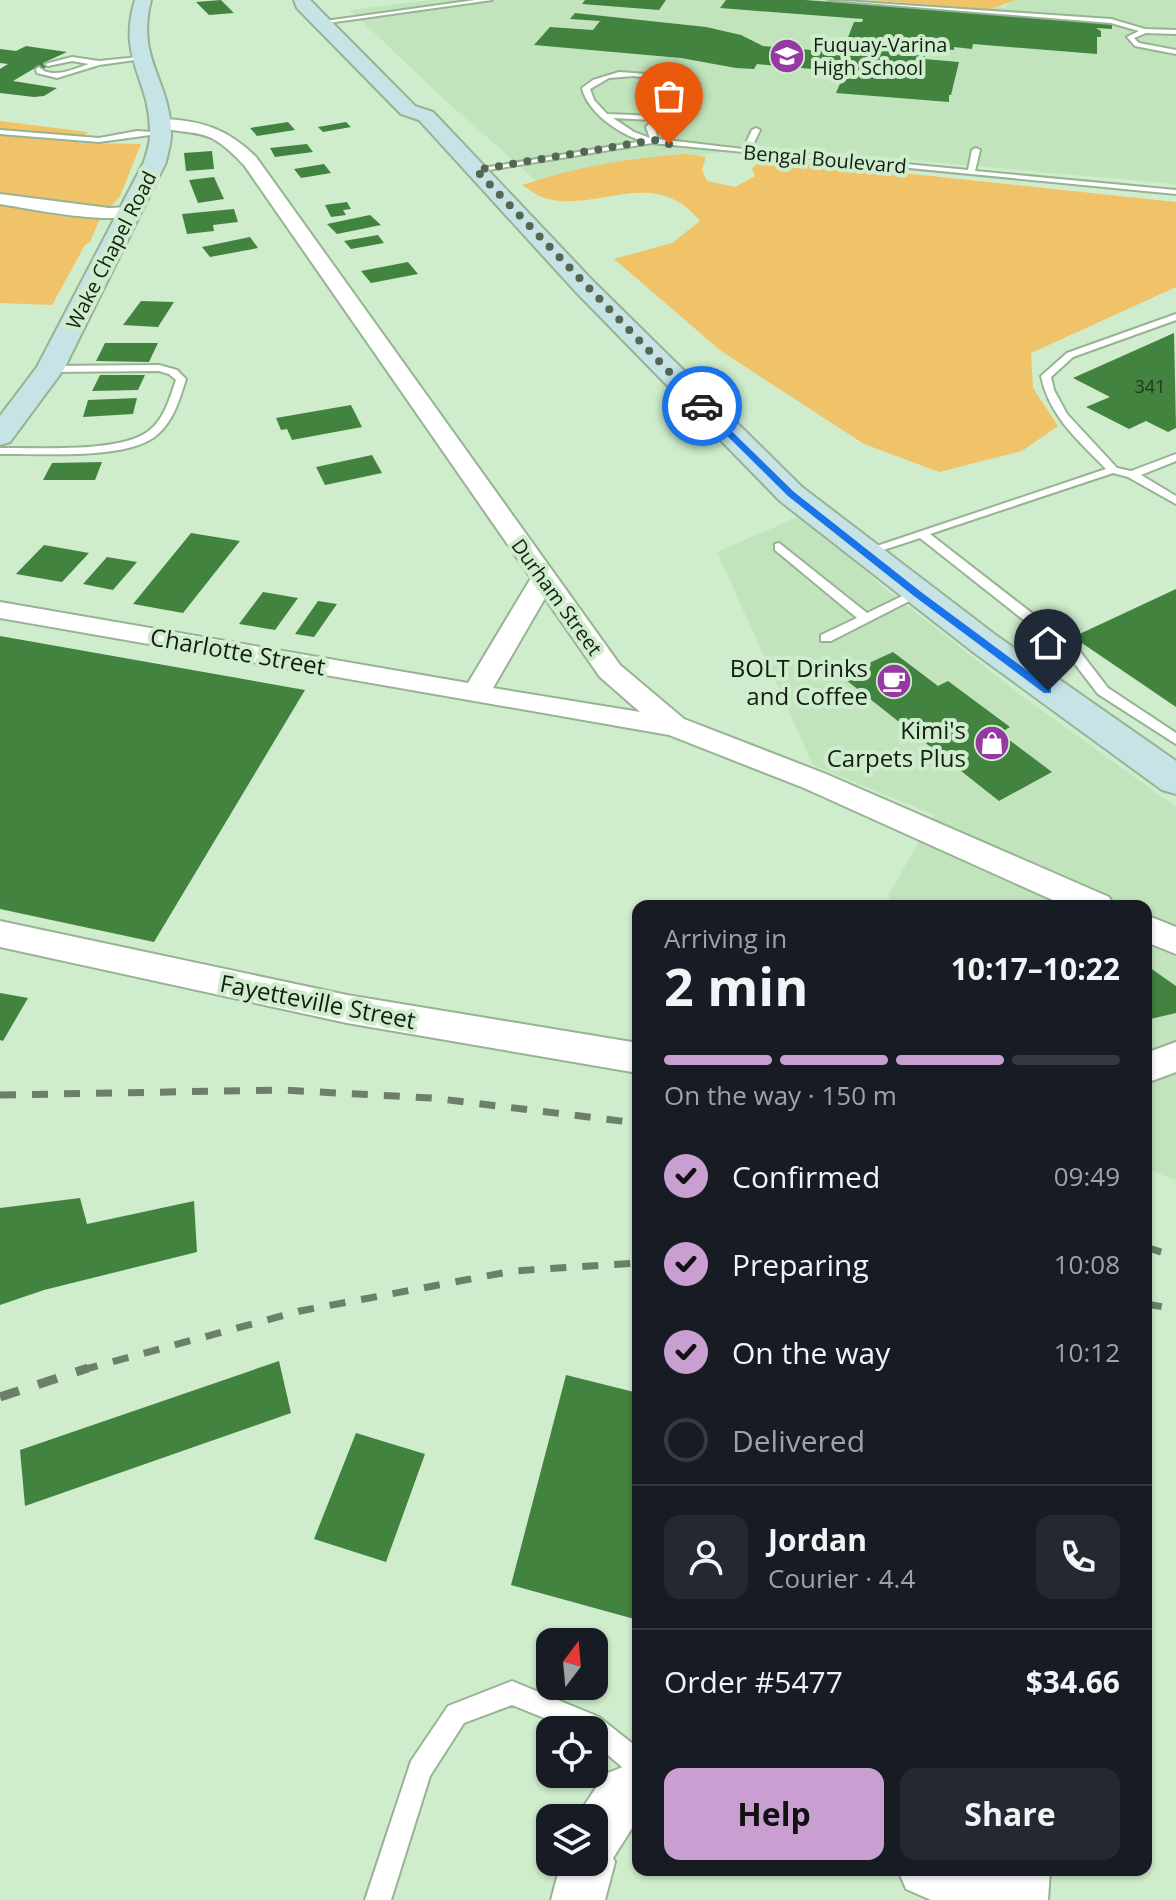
<!DOCTYPE html>
<html lang="en">
<head>
<meta charset="utf-8">
<style>
  body { margin:0; font-family:"Open Sans",sans-serif; background:#242831; color:#f1f3f6; height:100vh; display:flex; flex-direction:column; font-size:30px; white-space:nowrap }
  * { box-sizing:border-box; margin:0 }
  p { font-size:26px; color:#9ea1a6 }
  .icon { flex:none; width:44px; height:44px; fill:none; stroke:currentColor; stroke-width:2; stroke-linecap:round; stroke-linejoin:round }
  .map { position:relative; flex:1; overflow:hidden }
  .drawer { position:absolute; left:632px; top:900px; width:520px; height:976px; display:flex; flex-direction:column; background:#171b24; border-radius:16px; box-shadow:0 2px 6px #0004 }
  .drawer>* { flex:none }
  .needle { width:52px; rotate:16deg }
  .controls { position:absolute; left:536px; top:1628px; display:grid; gap:16px }
  .controls a { display:grid; place-items:center; width:72px; height:72px; border-radius:16px; background:#171b24; box-shadow:0 2px 6px #0004; font-size:40px }
  .pin { position:absolute; display:grid; place-items:center; width:68px; height:68px; color:#fff; margin:-82px -34px; border-radius:50% 50% 50% 0; rotate:-45deg; box-shadow:0 0 8px #0007 }
  .pin .icon { rotate:45deg }
  .courier { position:absolute; display:grid; place-items:center; width:80px; height:80px; margin:-40px; border:6px solid #1a73e8; border-radius:50%; background:#fff; color:#222; box-shadow:0 2px 10px #0007 }
  .head em { font-style:normal; font-weight:700 }
  .head div { display:flex; flex-direction:column-reverse }
  .head { display:flex; align-items:center; justify-content:space-between; height:136px; padding:0 32px }
  h1 { font-size:52px; font-weight:700; line-height:60px }
  .bar { display:grid; grid-template-columns:repeat(4,1fr); gap:12px 8px; align-content:center; height:96px; padding:0 32px }
  .bar i { height:10px; border-radius:6px; background:#363941 }
  .bar .on { background:#c89fd0 }
  .bar p { grid-column:span 4 }
  .line { display:flex; align-items:center; gap:20px; padding:0 32px; border-top:2px solid #363941 }
  .line div { flex:1 }
  .round { display:grid; place-items:center; flex:none; width:84px; height:84px; border-radius:16px; background:#242831 }
  ol { padding:0 32px; list-style:none }
  li { display:flex; align-items:center; gap:24px; height:88px }
  li p { margin-inline-start:auto }
  li .icon { padding:8px; border-radius:50%; background:#c89fd0; color:#111; stroke-width:4 }
  li:last-child { color:#9ea1a6 }
  li i { width:44px; height:44px; border:4px solid #363941; border-radius:50% }
  .cta { display:flex; gap:16px; margin-top:auto; padding:16px 32px }
  .cta a { flex:1; height:92px; border-radius:16px; background:#c89fd0; color:#111; font-size:32px; font-weight:700; line-height:92px; text-align:center }
  .cta a+a { background:#242831; color:#f1f3f6 }
  .map>svg:first-child { display:block }
  .built { fill:#c1e4bd }
  .green { fill:#f0c369 }
  .building { fill:#438340 }
  .lines { fill:none; stroke-linecap:round; stroke-linejoin:round }
  .lane-casing { stroke:#97b394; stroke-width:4 }
  .street-casing { stroke:#97b394; stroke-width:4 }
  .secondary-casing { stroke:#97b394; stroke-width:4 }
  .lane { fill:#fff; fill-rule:evenodd }
  .street { fill:#fff; fill-rule:evenodd }
  .secondary { fill:#c6e3e6; fill-rule:evenodd }
  .rail-far1 { stroke:#6b7f69; stroke-width:7; stroke-dasharray:16 16; stroke-linecap:butt }
  .rail { stroke:#6b7f69; stroke-width:9; stroke-dasharray:20 20; stroke-linecap:butt }
  .route { fill:#1a73e8 }
  .done { stroke:#556653; stroke-width:8; stroke-dasharray:0 14.4 }
  .labels { text-anchor:middle; dominant-baseline:central; stroke-width:8; stroke-linejoin:round; paint-order:stroke }
  .far-number-label { font-size:18px; fill:#1f371e }
  .far-poi-label { font-size:20px; fill:#131e12; stroke:#cfedcc; text-anchor:start }
  .far-street-label { font-size:20px; fill:#131e12; stroke:#cfedcc }
  .street-label { font-size:24px; fill:#131e12; stroke:#cfedcc }
  .poi-label { font-size:24px; fill:#131e12; stroke:#cfedcc; text-anchor:end }
</style>
</head>
<body>
<div class="map">
<svg width="1176" height="1900" viewBox="0 0 1176 1900">
  <rect width="100%" height="100%" fill="#cfedcc"/>
  <!-- built -->
  <path class="built" d="M430,0H896L1006,8L1008,0H1176V184L753,146L541,185L446,101L350,10Z
    M802,515L883,587L1026,699L1176,807V1180L1146,1169V906H897L888,896L934,815L813,765L717,552Z"/>
  <!-- green -->
  <path class="green" d="M871,0H1015L989,10Z
    M0,121L88,132L78,143L141,144L120,196L99,221L90,242L85,245L52,305L0,303Z
    M686,154L706,157L702,170L707,181L735,187L755,176L752,168L762,160H780L1176,202V287L1031,353L1033,388L1058,426L1022,451L939,472L864,444L721,351L614,259L672,243L700,221C653,164 598,214 544,198C537,196 529,189 522,185C575,167 630,158 686,154Z"/>
  <!-- building -->
  <path class="building" d="M221,0L234,13L209,15L196,2Z
    M585,0H666L659,10L582,4Z
    M726,0H805L1112,23V29L1096,28L1101,31V37H1097V54L973,44L972,49L954,47V50L927,48L924,59L959,62L951,95H949V102L836,93L845,72L757,64L754,69L736,68L681,58L534,45L550,27L593,30L600,21L570,19L575,13L706,27L741,35L763,46L871,55L872,52L843,50L854,22H862L863,19L720,8Z
    M26,46L67,52L43,63L52,64L43,69L35,68L13,81L57,88L44,96L34,97L0,93V69L8,64L0,63V49L16,51Z
    M288,122L295,130L257,136L250,128Z
    M346,122L351,127L323,132L318,127Z
    M307,144L313,152L275,157L270,148Z
    M212,151L214,169L186,171L184,153Z
    M324,164L331,173L301,178L294,169Z
    M214,177L224,199L198,203L189,180Z
    M347,202L351,209L343,210L346,215L331,217L325,205Z
    M234,209L238,222L213,225L214,231L187,234L182,214Z
    M370,215L381,225L337,234L327,224Z
    M378,235L384,243L351,249L344,241Z
    M250,237L258,248L210,257L202,247Z
    M408,262L418,274L371,283L361,271Z
    M141,301L174,302L158,327L123,325Z
    M1174,333L1176,428L1168,432L1146,421L1129,429L1086,407L1110,397L1073,378Z
    M105,343H158L149,362L96,361Z
    M100,375H145L138,390L92,391Z
    M137,398L133,414L83,417L88,400Z
    M351,405L362,427L292,440L287,429L281,430L276,418Z
    M372,455L382,473L325,485L316,467Z
    M102,462L95,480H43L52,463Z
    M191,533L240,541L183,613L133,604Z
    M44,545L89,553L62,582L16,574Z
    M107,557L137,562L113,590L83,584Z
    M1176,589V707L1073,637Z
    M263,592L298,598L275,630L239,624Z
    M318,601L337,604L314,637L295,634Z
    M0,636L305,690L154,942L0,909Z
    M893,652L938,686L948,681L1010,727L1000,733L1052,772L999,801L841,676Z
    M1146,965L1176,986V1013L1146,1020Z
    M0,993L28,998L3,1041L0,1040Z
    M80,1198L87,1224L194,1201L197,1252L44,1290L0,1305V1208Z
    M279,1361L291,1413L25,1506L20,1450Z
    M566,1375L638,1393V1620L511,1585Z
    M356,1433L425,1454L386,1562L314,1539Z"/>
  <g class="lines">
    <defs>
      <path id="lane" d="M475,0H492L321,24L318,22Z
        M829,0L1111,19L1145,29L1176,30V34L1146,33L1134,38L1139,43L1176,50V54L1135,46L1127,37L1139,31L1111,23Z
        M72,57L99,61L139,57L142,59L99,65L57,78L37,73L36,69L39,67C51,80 74,69 89,64L72,61L48,66L45,64Z
        M619,72L660,75L686,86L687,98L654,127L658,139L743,149L752,130L756,128L760,130L751,149L968,170L972,150L976,148L980,150L975,171L1176,190V194L652,143L476,172L472,170L643,141C619,134 588,113 582,88L593,80ZM633,76L658,79L679,87L680,96L658,116L607,114L594,100L590,89L609,78ZM613,118L653,120L646,127L650,138L634,132Z
        M0,130L99,138L137,131L165,133L99,142L0,134Z
        M1176,314V320L1073,357L1051,377L1054,390L1067,414L1117,468L1131,471L1176,454V461L1141,475L1176,496V504L1128,477L1113,473L930,534L1078,649L1108,688L1176,733V744L1098,694L1068,655L920,538L865,556L859,552L1106,469C1079,441 1049,416 1041,376L1067,353Z
        M159,365L177,370L186,379C180,398 174,420 158,434C129,461 40,453 0,454V448C38,447 124,454 151,429C165,417 170,397 176,380L169,374L159,371L50,372L45,369L50,366Z
        M779,543L867,613L913,591L917,590L923,594L831,641H821V635L857,618L775,550V544Z
        M512,1681L599,1717L638,1748V1776L629,1773L594,1743V1730H574L512,1705L464,1723L430,1776L391,1900H365L411,1761L448,1706Z"/>
      <path id="street" d="M161,119C201,120 228,129 256,157L620,665L684,719L826,774L1109,897L1114,906H1066L804,788L669,735L0,618V602L468,683L531,578L244,165C206,125 202,137 155,127L153,124ZM545,598L600,677L640,712L493,688Z
        M0,194L109,208L130,207L139,212C122,228 26,208 0,204Z
        M1146,915L1176,927V954L1146,942Z
        M0,921L347,995L638,1043V1073L347,1023L0,947Z
        M1176,1042V1072L1146,1083V1053Z
        M638,1761V1819L613,1858L615,1862L605,1900H551L561,1862H594V1818H576L605,1774Z
        M898,1870H1050L1048,1900H931L906,1889Z"/>
      <path id="secondary" d="M135,0H151C136,59 169,79 171,130C172,141 168,152 166,162L64,369L10,442L0,445V416L37,367L144,162C147,152 151,141 150,131C150,79 117,59 135,0Z
        M294,0H310L415,106L433,112L593,281L802,487L997,636L1176,761V794L1162,790L973,652L780,501L575,291L419,120L401,114L297,8Z"/>
    </defs>
    <!-- lane casing -->
    <use href="#lane" class="lane-casing"/>
    <!-- street casing -->
    <use href="#street" class="street-casing"/>
    <!-- secondary casing -->
    <use href="#secondary" class="secondary-casing"/>
    <!-- lane -->
    <use href="#lane" class="lane"/>
    <!-- street -->
    <use href="#street" class="street"/>
    <!-- secondary -->
    <use href="#secondary" class="secondary"/>
    <!-- rail-far1 -->
    <path class="rail-far1" d="M0,1095L281,1090L432,1098L638,1123
      M1146,1247L1176,1257
      M1146,1304L1176,1309
      M82,1370L300,1311L513,1271L638,1263"/>
    <!-- rail -->
    <path class="rail" d="M0,1397L88,1368"/>
  </g>
  <!-- route -->
  <path class="route" d="M699,405H705L794,492L921,592L1051,688V693H1044L914,596L788,496L699,408Z"/>
  <g class="lines">
    <!-- done -->
    <path class="done" d="M669,144L654,140L476,170L702,406"/>
  </g>
  <!-- icons -->
  <defs>
    <symbol id="school-disc" viewBox="-11 -11 22 22"><circle r="9.5" fill="#9639a2" stroke="#cfedcc"/><path d="M0-5L7-2L0 1L-7-2ZM-4 1L0 2.5L4 1V4Q0 6-4 4Z" fill="#fff"/></symbol>
    <symbol id="cafe-disc" viewBox="-11 -11 22 22"><circle r="9.5" fill="#9639a2" stroke="#cfedcc"/><path d="M-5.5-4.5H6V0H3Q3 3.5 0 3.5H-2.5Q-5.5 3.5-5.5 0ZM3-3.2v2h1.7v-2ZM-6 4.5H4V6H-6Z" fill="#fff"/></symbol>
    <symbol id="shop-disc" viewBox="-11 -11 22 22"><circle r="9.5" fill="#9639a2" stroke="#cfedcc"/><path d="M-5-2.5h2.3a2.7 3.5 0 0 1 5.4 0H5L5.5 6h-11ZM-1.5-2.5h3a1.5 2.3 0 0 0-3 0Z" fill="#fff"/></symbol>
  </defs>
  <g fill-rule="evenodd">
    <use href="#school-disc" x="767" y="36" width="40" height="40"/>
    <use href="#cafe-disc" x="874" y="661" width="40" height="40"/>
    <use href="#shop-disc" x="972" y="723" width="40" height="40"/>
  </g>
  <g class="labels">
    <!-- far-number labels -->
    <g class="far-number-label">
      <text x="1150" y="386">341</text>
    </g>
    <!-- far-poi labels -->
    <g class="far-poi-label">
      <text x="813" y="44">Fuquay-Varina<tspan x="813" dy="23">High School</tspan></text>
    </g>
    <!-- far-street labels -->
    <g class="far-street-label">
      <text transform="translate(825 159) rotate(5)">Bengal Boulevard</text>
      <text transform="translate(111 250) rotate(-63)">Wake Chapel Road</text>
      <text transform="translate(557 597) rotate(54)">Durham Street</text>
    </g>
    <!-- street labels -->
    <g class="street-label">
      <text transform="translate(238 651) rotate(10)">Charlotte Street</text>
      <text transform="translate(318 1001) rotate(11)">Fayetteville Street</text>
    </g>
    <!-- poi labels -->
    <g class="poi-label">
      <text x="868" y="667">BOLT Drinks<tspan x="868" dy="28">and Coffee</tspan></text>
      <text x="966" y="729">Kimi's<tspan x="966" dy="28">Carpets Plus</tspan></text>
    </g>
  </g>
</svg>
<div class="controls">
<a><svg class="needle" viewBox="-14 -14 28 28"><path d="M0-13l5 13h-10z" fill="#e53935"/><path d="M0 13l5-13h-10z" fill="#9ea1a6"/></svg></a>
<a><svg class="icon" aria-label="locate" viewBox="0 0 24 24"><circle cx="12" cy="12" r="6"/><path d="M12 2v4M12 18v4M2 12h4M18 12h4"/></svg></a>
<a><svg class="icon" aria-label="layers" viewBox="0 0 24 24"><path d="M12 4l9 5-9 5-9-5zM3 14l9 5 9-5"/></svg></a>
</div>
<div class="pin" style="left:669px;top:144px;background:#ea580c"><svg class="icon" aria-label="bag" viewBox="0 0 24 24"><path d="M5 8h14l-1 12H6zM9 8a3 3 0 0 1 6 0"/></svg></div>
<div class="pin" style="left:1048px;top:691px;background:#1f2937"><svg class="icon" aria-label="home" viewBox="0 0 24 24"><path d="M3 11l9-7 9 7M6 9v11h12V9"/></svg></div>
<div class="courier" style="left:702px;top:406px"><svg class="icon" aria-label="car" viewBox="0 0 24 24"><path d="M5 17H2v-5l4-1 3-4h7l3 4 3 1v5h-3M9 17h6M6 11h13"/><circle cx="7" cy="17" r="2"/><circle cx="17" cy="17" r="2"/></svg></div>
<section class="drawer">
<div class="head"><div><h1>2 min</h1><p>Arriving in</p></div><em>10:17–10:22</em></div>
<div class="bar"><i class="on"></i><i class="on"></i><i class="on"></i><i></i><p>On the way · 150 m</p></div>
<ol>
<li><svg class="icon" aria-label="check" viewBox="0 0 24 24"><path d="M5 12l5 5 9-10"/></svg>Confirmed<p>09:49</p></li>
<li><svg class="icon" aria-label="check" viewBox="0 0 24 24"><path d="M5 12l5 5 9-10"/></svg>Preparing<p>10:08</p></li>
<li><svg class="icon" aria-label="check" viewBox="0 0 24 24"><path d="M5 12l5 5 9-10"/></svg>On the way<p>10:12</p></li>
<li><i></i>Delivered</li>
</ol>
<div class="line" style="height:144px"><a class="round"><svg class="icon" aria-label="person" viewBox="0 0 24 24"><circle cx="12" cy="8" r="4"/><path d="M4 21q1-7 8-7t8 7"/></svg></a><div><b>Jordan</b><p>Courier · 4.4</p></div><a class="round"><svg class="icon" aria-label="phone" viewBox="0 0 24 24"><path d="M5 4h4l2 5-3 2q2 4 5 5l2-3 5 2v4C11 20 4 13 5 4z"/></svg></a></div>
<div class="line" style="height:104px"><div>Order #5477</div><b>$34.66</b></div>
<div class="cta"><a>Help</a><a>Share</a></div>
</section>
</div>
</body>
</html>
